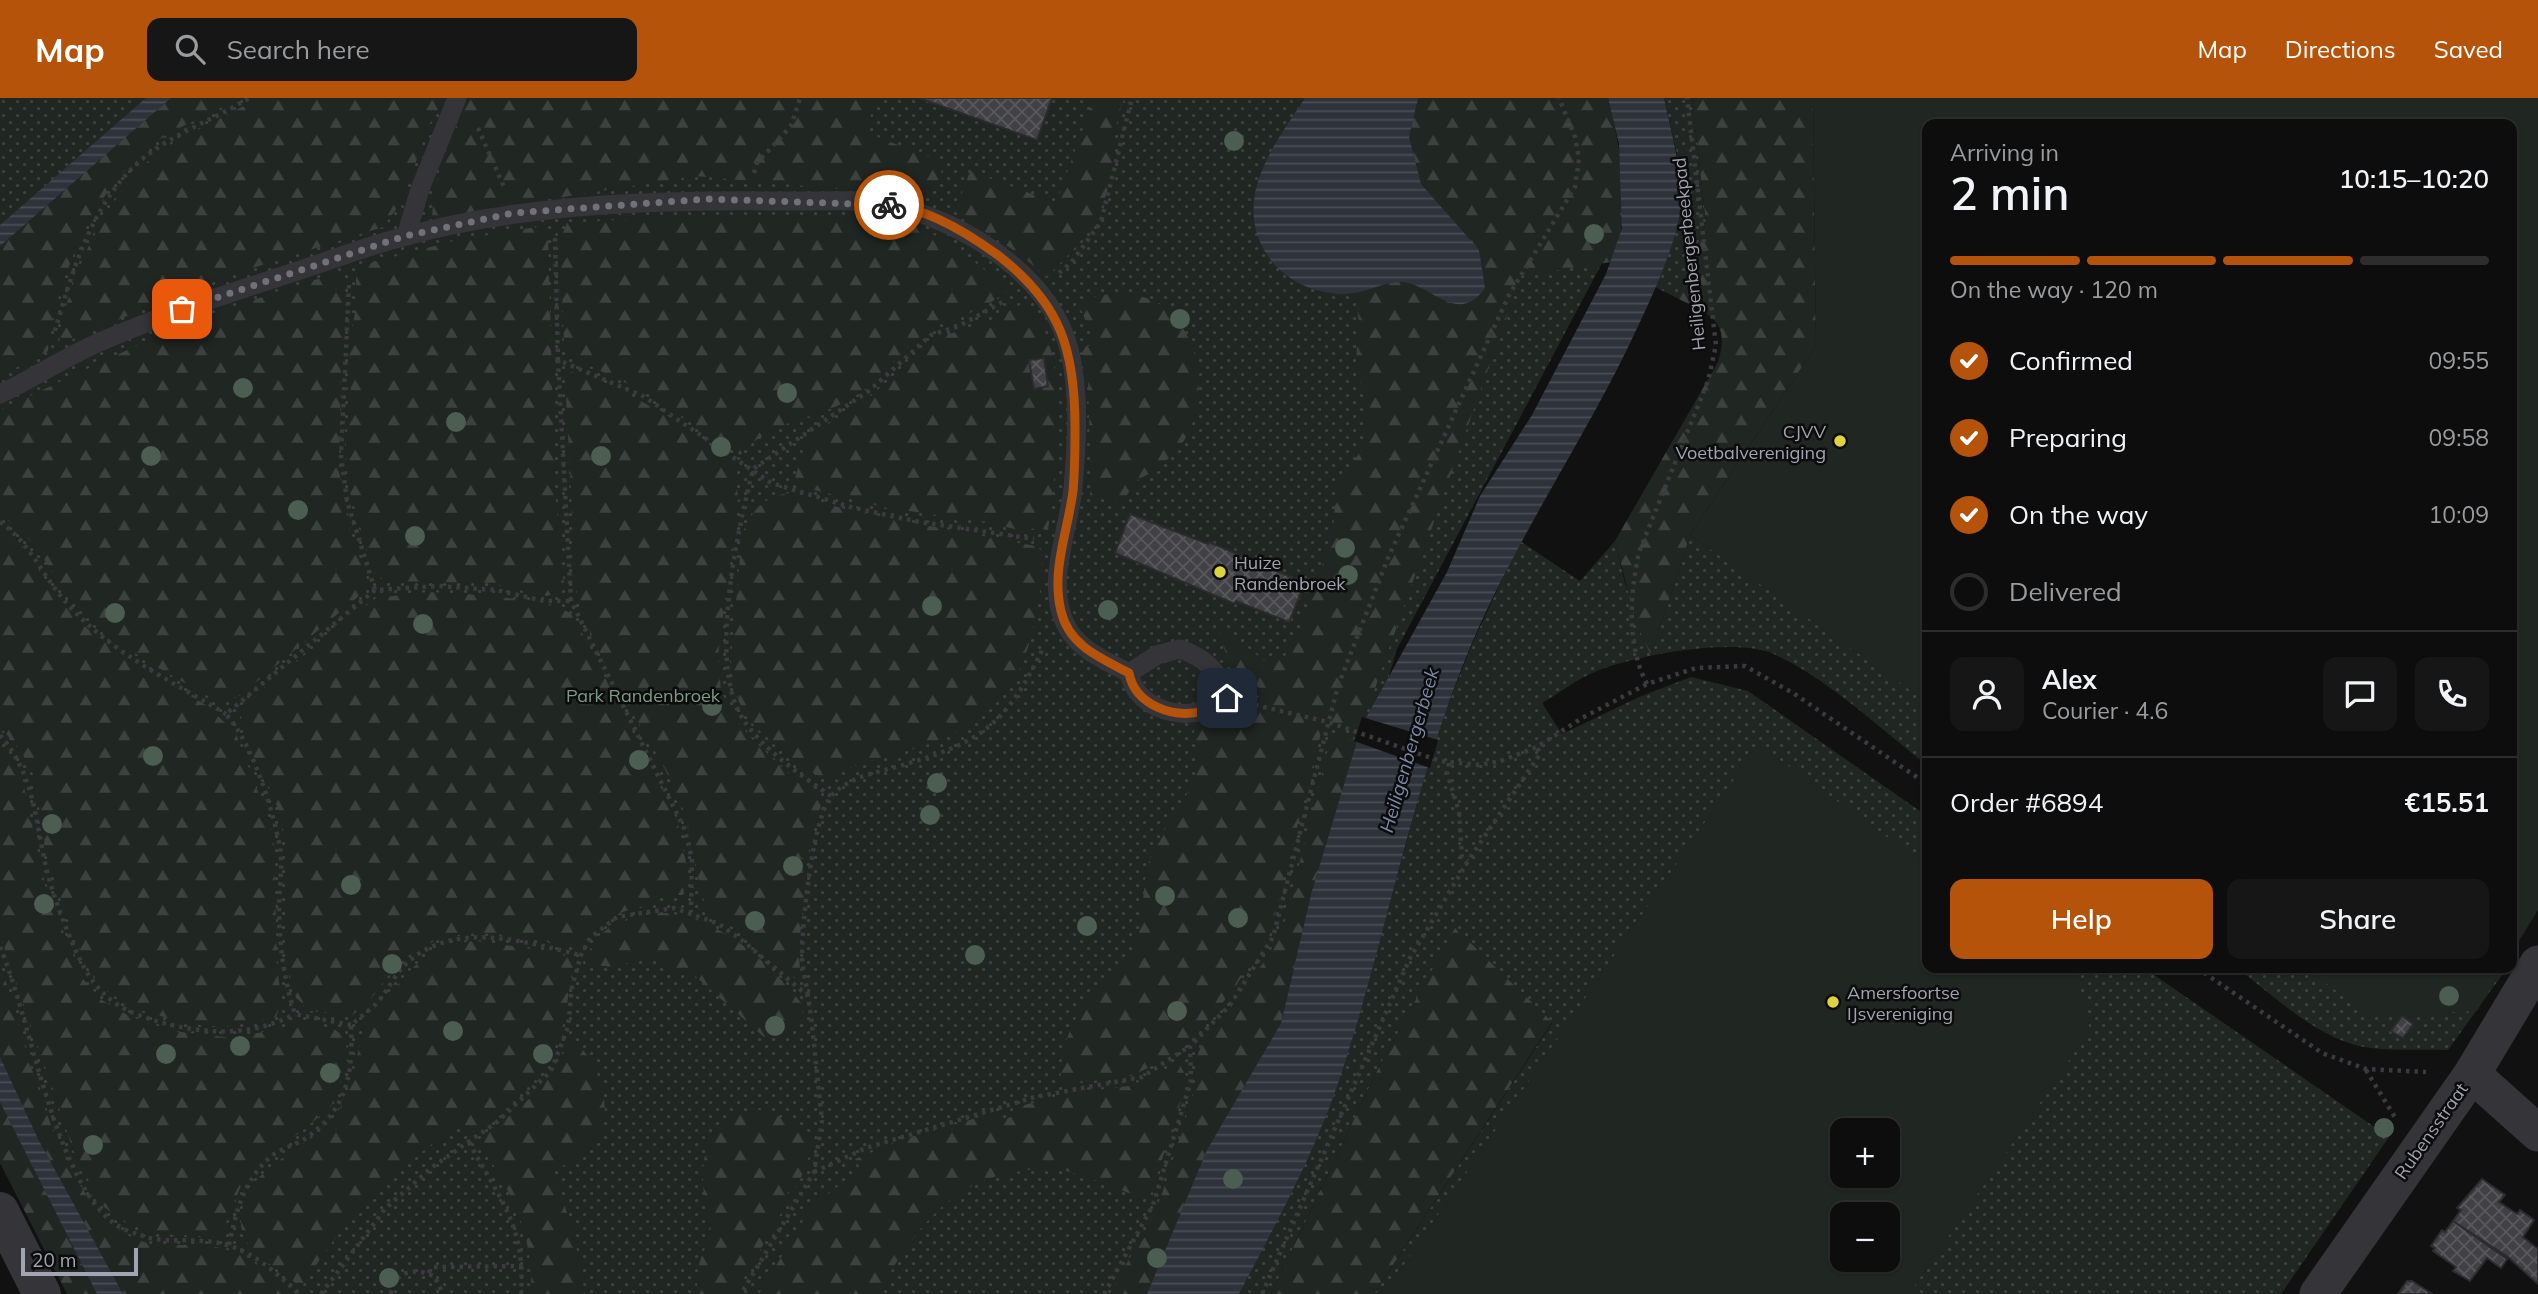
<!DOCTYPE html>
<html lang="en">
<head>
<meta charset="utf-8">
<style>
  body { margin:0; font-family:Mulish,sans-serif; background:#161617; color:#f1f3f6; height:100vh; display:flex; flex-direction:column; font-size:26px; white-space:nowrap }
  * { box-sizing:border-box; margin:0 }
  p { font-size:23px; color:#9a9c9e }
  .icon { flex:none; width:38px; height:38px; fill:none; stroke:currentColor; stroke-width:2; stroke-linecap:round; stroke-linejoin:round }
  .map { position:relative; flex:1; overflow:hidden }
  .panel { position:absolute; left:1922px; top:21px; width:595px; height:854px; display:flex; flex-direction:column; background:#0d0d0e; border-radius:14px; box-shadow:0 2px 5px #0004,0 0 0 2px #2d2d2e }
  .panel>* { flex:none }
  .controls { position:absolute; left:1830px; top:1020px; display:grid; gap:14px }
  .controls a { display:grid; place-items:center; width:70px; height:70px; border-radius:14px; background:#0d0d0e; box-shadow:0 2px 5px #0004,0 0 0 2px #2d2d2e; font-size:35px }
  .scale { position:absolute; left:21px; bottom:18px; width:117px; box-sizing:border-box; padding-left:7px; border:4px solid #a3a4b1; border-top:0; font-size:19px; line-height:24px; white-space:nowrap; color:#a3a4b1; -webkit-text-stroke:5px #0c0c0d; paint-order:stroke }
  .pin { position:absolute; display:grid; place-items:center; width:60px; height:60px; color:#fff; margin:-30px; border-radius:14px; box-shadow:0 4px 10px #0006 }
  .courier { position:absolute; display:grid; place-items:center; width:70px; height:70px; margin:-35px; border:5px solid #b45309; border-radius:50%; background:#fff; color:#222; box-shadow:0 2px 9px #0007 }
  .overview em { font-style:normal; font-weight:600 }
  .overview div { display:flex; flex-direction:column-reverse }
  .overview { display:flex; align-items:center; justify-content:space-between; height:119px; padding:0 28px }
  h1 { font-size:46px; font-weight:600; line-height:52px }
  .bar { display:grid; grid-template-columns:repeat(4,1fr); gap:10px 7px; align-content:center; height:84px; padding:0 28px }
  .bar i { height:9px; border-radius:5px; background:#2d2d2e }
  .bar .active { background:#b45309 }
  .bar p { grid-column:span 4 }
  .line { display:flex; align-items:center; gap:18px; padding:0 28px; border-top:2px solid #2d2d2e }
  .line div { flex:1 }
  .round { display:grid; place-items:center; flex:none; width:74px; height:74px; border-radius:14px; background:#161617 }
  ol { padding:0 28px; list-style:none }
  li { display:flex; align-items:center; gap:21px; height:77px }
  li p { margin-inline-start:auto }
  li .icon { padding:7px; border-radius:50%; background:#b45309; color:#fff; stroke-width:4 }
  li:last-child { color:#9a9c9e }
  li i { width:38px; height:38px; border:4px solid #2d2d2e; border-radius:50% }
  .primary-button { display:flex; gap:14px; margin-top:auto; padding:14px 28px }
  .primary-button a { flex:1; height:80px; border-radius:14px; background:#b45309; color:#fff; font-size:28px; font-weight:600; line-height:80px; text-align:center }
  .primary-button a+a { background:#161617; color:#f1f3f6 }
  header { display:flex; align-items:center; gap:42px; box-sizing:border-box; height:98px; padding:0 35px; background:#b45309; color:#fff }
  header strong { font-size:33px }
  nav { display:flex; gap:38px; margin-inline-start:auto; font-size:24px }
  .search { width:490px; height:63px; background:#161617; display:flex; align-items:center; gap:18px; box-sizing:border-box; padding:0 24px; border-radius:14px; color:#9a9c9e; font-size:26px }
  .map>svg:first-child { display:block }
  .grass { fill:url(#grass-dots); fill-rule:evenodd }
  .forest { fill:url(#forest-firs) }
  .pitch { fill:#202622; fill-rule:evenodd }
  .water { fill:url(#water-rules) }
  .pier { fill:#111112 }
  .building { fill:url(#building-cross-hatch); stroke:#2c2b2e; stroke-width:2 }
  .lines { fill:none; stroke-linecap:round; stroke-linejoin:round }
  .path { stroke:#3a3a3f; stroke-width:4.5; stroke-dasharray:3.5 5; stroke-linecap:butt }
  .service { stroke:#353439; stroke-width:19 }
  .minor { stroke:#353439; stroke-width:37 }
  .tertiary { stroke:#353439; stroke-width:38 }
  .tree { fill:#4c5d52 }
  .done { stroke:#707179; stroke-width:7; stroke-dasharray:0 12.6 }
  .route { stroke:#b45309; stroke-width:9 }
  .poi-dot { fill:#ded23d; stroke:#0c0c0d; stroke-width:2.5 }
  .labels { text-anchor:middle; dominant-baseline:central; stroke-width:5; stroke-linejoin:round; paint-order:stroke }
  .street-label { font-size:18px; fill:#a3a4b1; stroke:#0c0c0d }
  .poi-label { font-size:18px; fill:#a3a4b1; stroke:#0c0c0d; text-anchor:start }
  .park-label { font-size:18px; fill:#7c9b86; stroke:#0c0c0d }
  .water-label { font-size:19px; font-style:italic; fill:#7d89aa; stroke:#0c0c0d }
</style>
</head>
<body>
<header>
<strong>Map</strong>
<div class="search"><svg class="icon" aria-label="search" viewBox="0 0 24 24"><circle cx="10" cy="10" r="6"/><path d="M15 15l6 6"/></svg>Search here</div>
<nav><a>Map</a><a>Directions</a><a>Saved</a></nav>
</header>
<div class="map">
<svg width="2538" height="1196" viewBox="0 0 2538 1196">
  <defs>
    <pattern id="grass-dots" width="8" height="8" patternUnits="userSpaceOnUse" patternTransform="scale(1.75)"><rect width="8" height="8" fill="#202622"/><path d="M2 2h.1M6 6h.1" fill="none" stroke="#3d4240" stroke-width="1.8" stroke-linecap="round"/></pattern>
    <pattern id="forest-firs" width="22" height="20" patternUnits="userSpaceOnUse" patternTransform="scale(1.75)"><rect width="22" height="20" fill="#202622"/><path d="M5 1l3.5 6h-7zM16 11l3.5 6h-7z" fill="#3d4240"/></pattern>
    <pattern id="water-rules" width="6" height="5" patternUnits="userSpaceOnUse" patternTransform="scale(1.75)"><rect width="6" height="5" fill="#2e323b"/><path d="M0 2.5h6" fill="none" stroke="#494d55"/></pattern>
    <pattern id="building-cross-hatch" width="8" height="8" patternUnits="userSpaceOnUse" patternTransform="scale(1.75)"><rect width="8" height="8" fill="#404045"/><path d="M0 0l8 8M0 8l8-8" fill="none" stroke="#58595d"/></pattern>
  </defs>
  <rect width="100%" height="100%" fill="#111112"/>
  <!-- grass -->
  <path class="grass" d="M0,0H1602L1615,114L1601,167L1397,551L1326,787L1171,1196H71L0,1054Z
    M1664,0H1692L1706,125L1677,200L1655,189L1680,119L1677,56Z
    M1690,437L1927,596V667C1879,630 1831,583 1776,557C1737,538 1637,557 1597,573C1578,580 1560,595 1542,605L1562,636L1639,599L1691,579L1748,593L1927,718V870H2144L2389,1039L2281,1196H1374L1552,925L1455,831L1378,971L1271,1196H1239L1295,1087L1333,999L1363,904L1435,639L1473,544L1520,443L1580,483L1615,443L1625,485L1651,558ZM1843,1032H1888V1078H1843ZM1843,1116H1888V1162H1843Z
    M2237,870H2507L2448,952C2423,951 2396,953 2371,950C2320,944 2277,900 2237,870Z"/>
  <!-- forest -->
  <path class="forest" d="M171,0H239C213,16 182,26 157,43C97,84 55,182 48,253L0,278V148Z
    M257,0H444L429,27L402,103L383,129L205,185L59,247C63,188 110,90 158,55C189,33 226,20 257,0Z
    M466,0H877L865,34L944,65L938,85L925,99L695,78L432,120L434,91Z
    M1094,0H1125C1111,28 1116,61 1108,91C1098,128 1073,153 1047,179L1018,155L960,118L959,103L970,73L1056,105Z
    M1418,0H1608C1617,36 1630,96 1621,132C1619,143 1614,154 1611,164L1521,178L1362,627L1322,631L1270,836C1235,890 1194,956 1131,977C1108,985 1084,980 1061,987C1058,947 1077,910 1104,881C1113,871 1127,862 1133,850C1146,827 1141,797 1147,771C1156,734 1187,707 1198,671C1201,658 1194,637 1192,623L1229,616L1244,619L1265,595C1238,572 1223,565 1219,526L1264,563L1283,561L1299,535L1327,453L1333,433L1336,392L1361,352L1366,330V311L1356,263L1359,223L1354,195C1368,192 1388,182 1402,183C1431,186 1446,219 1479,199V152L1421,86L1409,39Z
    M1692,0H1813L1816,248L1690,437L1651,558L1636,524L1615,443L1718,264C1731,222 1710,217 1677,200L1706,125Z
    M746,118C792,119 854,114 898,123C939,132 976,165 1008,191C979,219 953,215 924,236C897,254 880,284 852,300C813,324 774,319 740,357L649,296L569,258L564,248L560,142L567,125L666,119Z
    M542,128L548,135L555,393L564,486L557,495L547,498L488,485L385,483L373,474L349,391L345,356L352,276L348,253L356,209V169L453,143Z
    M338,175L345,188L346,205L341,269L339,373L349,429L367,481L366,492L240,598L219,604C171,577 120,551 80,511C51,481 38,437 0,418V312L155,239L278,193Z
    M1109,196C1124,197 1142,196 1156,204C1202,231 1210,299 1185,341C1177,353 1166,364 1155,372C1150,376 1142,378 1137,383C1131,389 1127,398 1122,405L1090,398L1094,356L1090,355L1088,281L1081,250L1095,246L1077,202Z
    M1020,207C1076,225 1054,388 1048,432L1036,430L1022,433L988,424L887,410L806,390L794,384L804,349L824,328L852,314L939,239L983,226Z
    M577,271L662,314L735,365L738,401L718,557L721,593L734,619L751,640L787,674L818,695L822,704L811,736L808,760H800L797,781L806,783L799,847L800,878L798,880L792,879C775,864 758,847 740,834C730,826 716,822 708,814C703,809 689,728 683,711C654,636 595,570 576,491L565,278Z
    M791,395L851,413L1035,448L1044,454C1036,542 1026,610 932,645C902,656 870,661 840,674L843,682L823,680L806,671L755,629L739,604L731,573V558L742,438C749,414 765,397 791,395Z
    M0,429L26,452L58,502L90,533L132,563L209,609L236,636L269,723L274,748L277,871L282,903L276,919L226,929L188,926L133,910L103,890L86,867L58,795L46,753L34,678L21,653L0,629Z
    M428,494C458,495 552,500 573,517L677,722L687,769L683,797H657L656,806C622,812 598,819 580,850C519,839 450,817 399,866C382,882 372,906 352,917L309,913L293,896L288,864L286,747C283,730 280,714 273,698C263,673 241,643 241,615L257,595L376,500Z
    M1332,635L1357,644L1312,793L1281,925L1207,1052L1147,1196H1110L1154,1116L1163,1093L1194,993L1198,956L1203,943L1267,860L1285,823Z
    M0,645L22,680L46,791L83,881L102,902L129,918L172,933L225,939L258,935L305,924L334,931L344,939L348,954L346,969L331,1009L252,1073L243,1083L220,1139L156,1136L122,1123L103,1108L76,1060L0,837Z
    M660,815C717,816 772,866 805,910C792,932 788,934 764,939L695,878C672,878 672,868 656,861C642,856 630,866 618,868C608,870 595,866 585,865C595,827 625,821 660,815Z
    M1455,830L1552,924L1374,1196H1271L1378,971Z
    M477,843L559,855L575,863C568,884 569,906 563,927C549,980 509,1006 469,1037L460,1026C391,1073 346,1119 301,1190C280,1169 239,1155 241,1122C244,1064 309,1056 337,1015C355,989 354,959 365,930C369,919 379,909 387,900C411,868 434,844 477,843Z
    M0,866C28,944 58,1121 147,1145C165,1150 182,1146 200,1147C240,1149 265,1171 293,1196H123L38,1041L0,959Z
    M570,941C596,956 615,1009 599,1037C588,1055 570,1063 553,1074L573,1132L585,1196H531C534,1137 511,1090 477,1043C518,1012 550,990 570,941Z
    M1179,966L1188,981L1149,1102C1118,1092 1085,1076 1053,1070C1043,1068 1031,1072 1021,1073C949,1082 910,1137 878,1196H759L812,1108L861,1071L855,1061L899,1043L993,1015L996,1024L1017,1017L1016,1009L1072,995L1129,988Z
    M0,1004L97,1196H67L0,1065Z
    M765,1011L815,1037C810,1056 805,1075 794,1092L790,1090L787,1094L791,1098L735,1196H698C695,1174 700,1157 712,1138C703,1093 696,1073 714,1029L738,1016Z"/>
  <!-- pitch -->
  <path class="pitch" d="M1813,0H2538V812L2511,856V26H1927V604L1690,437L1816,248Z
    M1758,646L1927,768V870H2068L2077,876L2090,932L1909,1196H1384ZM1843,1032H1888V1078H1843ZM1843,1116H1888V1162H1843Z
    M2304,870H2503L2477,913L2372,918Z"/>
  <!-- water -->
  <path class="water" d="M146,0H171L0,148V127Z
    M1305,0H1418L1409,39L1421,86L1479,152L1485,190C1457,230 1429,183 1400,184C1385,184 1369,193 1353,195C1312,200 1270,177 1257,136C1242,85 1279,40 1305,0Z
    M1608,0H1664C1671,33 1687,89 1679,121C1671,156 1655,192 1640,224C1590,334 1519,434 1472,545C1410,691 1386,848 1334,997C1309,1066 1273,1131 1239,1196H1147L1207,1052L1281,925L1312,793L1362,627L1447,474L1480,398L1532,317L1606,176L1622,130L1619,46Z
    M0,959L38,1041L123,1196H97L0,1004Z"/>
  <!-- pier -->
  <path class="pier" d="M1362,619L1438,642L1430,670L1354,643Z"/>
  <!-- building -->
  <path class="building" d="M919,0H1052L1037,42Z
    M1044,260L1048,288L1034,291L1029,262Z
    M1130,416L1208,446L1209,444L1305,485L1289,524L1236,503L1235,506L1115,455Z
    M2402,918L2413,926L2403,940L2391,933Z
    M2482,1081L2505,1097L2499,1104L2517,1116L2520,1112L2534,1122L2523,1139L2538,1151V1186L2508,1159L2453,1123L2461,1112L2457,1110Z
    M2453,1123L2507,1161L2501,1170L2487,1160L2470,1183L2453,1173L2456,1169L2433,1153L2435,1150L2431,1148L2442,1132L2445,1134Z
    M2407,1183H2412L2432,1196H2398Z"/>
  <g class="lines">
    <!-- path -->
    <path class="path" d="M478,30L504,89
      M754,75L757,65L791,28L800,0
      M555,140L558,262L643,298L771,385L854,410L920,424L1034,441
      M1059,175L1071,165L1101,124L1132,0
      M349,187L341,358L347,403L375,492
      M55,233C73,170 95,95 150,55C180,33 217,20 249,0
      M558,262L571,503L684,730L692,760L691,814
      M0,424C30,445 41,475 64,502C106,552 171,583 226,616
      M1647,586C1626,546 1630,497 1639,454L1708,283L1716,247L1687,0
      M1255,607L1328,624L1440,663L1479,667L1501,663L1537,649L1582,620L1647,586L1696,570L1745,568L1793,595L1927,686
      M0,637C31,673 34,710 43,755C48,782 57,807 67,832C91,893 109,913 176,928C217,937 257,936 295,916
      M1449,665L1447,674L1459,714L1462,759L1468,763
      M831,698C802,678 762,651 743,621C707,567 738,432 753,371L870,292L931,237L959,228L1006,202
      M0,849C31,921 53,1075 111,1123C119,1130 131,1134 140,1137C161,1145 182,1141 204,1143C244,1145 271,1170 299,1196
      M2197,870L2322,955L2366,971L2426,974
      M808,897C806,885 803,872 802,860C802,828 812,717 833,696C851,679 874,675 896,669C981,645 1006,628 1044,548
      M351,927L295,916C284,882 279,846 279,810C279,790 283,769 280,750C273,711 252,645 226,616L375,492L438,488L496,492L544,503H571
      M2366,972L2396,1021
      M469,1044C499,1101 526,1127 521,1196
      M814,1074L866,1050L1035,999L1142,979L1190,948
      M229,1147C236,1114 243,1085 268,1061C278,1051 294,1048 306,1040C348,1011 353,975 351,927C359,920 368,914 376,906C388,893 395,875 409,863C458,822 525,844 580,857
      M428,1175L434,1169L522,1168
      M321,1196L385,1111L431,1070L497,1024L551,973L568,929L572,889L581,857L590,840L617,819L674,810L719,826L744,844L808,898L811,918L822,1023L814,1074L741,1196
      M391,1196C393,1172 418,1169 435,1179L443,1196
      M1104,1196L1153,1107L1191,983L1190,948L1230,907L1273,839L1338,588L1388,460L1509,197L1575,89L1579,61L1575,39L1559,0
      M1262,1196L1410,860L1468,763L1540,656L1537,649"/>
    <!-- service -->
    <path class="service" d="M406,138L420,91L457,0
      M0,296C35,280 66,258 102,243C160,218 221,198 282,178C323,165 364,149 406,138C529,105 659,102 786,103C822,104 865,99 900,109C969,128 1050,178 1069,251C1080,294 1077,345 1073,389C1069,434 1043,488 1068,531C1082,554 1107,563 1129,575
      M1180,551C1204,559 1222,575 1227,600C1220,604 1211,611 1203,613C1173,621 1135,607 1129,575L1157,557Z"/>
    <!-- minor -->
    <path class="minor" d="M2472,976L2538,1035
      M2318,1196L2472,976L2538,866"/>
    <!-- tertiary -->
    <path class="tertiary" d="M0,1113L42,1196"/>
  </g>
  <!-- trees -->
  <g class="tree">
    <circle cx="1234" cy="43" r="10"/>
    <circle cx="1594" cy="136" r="10"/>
    <circle cx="1180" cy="221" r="10"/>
    <circle cx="243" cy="290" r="10"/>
    <circle cx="787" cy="295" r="10"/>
    <circle cx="456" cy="324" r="10"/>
    <circle cx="721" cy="349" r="10"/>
    <circle cx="151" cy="358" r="10"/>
    <circle cx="601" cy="358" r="10"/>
    <circle cx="298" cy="412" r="10"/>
    <circle cx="415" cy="438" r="10"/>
    <circle cx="1345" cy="450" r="10"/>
    <circle cx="1348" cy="477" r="10"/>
    <circle cx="932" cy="508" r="10"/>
    <circle cx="1108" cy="512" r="10"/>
    <circle cx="115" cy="515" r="10"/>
    <circle cx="423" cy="526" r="10"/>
    <circle cx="712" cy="608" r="10"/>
    <circle cx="153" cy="658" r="10"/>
    <circle cx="639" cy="662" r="10"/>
    <circle cx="937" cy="685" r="10"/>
    <circle cx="930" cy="717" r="10"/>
    <circle cx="52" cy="726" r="10"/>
    <circle cx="793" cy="768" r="10"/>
    <circle cx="351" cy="787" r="10"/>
    <circle cx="1165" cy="798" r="10"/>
    <circle cx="44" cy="806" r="10"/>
    <circle cx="1238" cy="820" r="10"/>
    <circle cx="755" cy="823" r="10"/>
    <circle cx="1087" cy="828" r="10"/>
    <circle cx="975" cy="857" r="10"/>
    <circle cx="392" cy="866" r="10"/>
    <circle cx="2449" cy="898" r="10"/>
    <circle cx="1177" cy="913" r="10"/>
    <circle cx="775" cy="928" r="10"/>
    <circle cx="453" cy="933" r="10"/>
    <circle cx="240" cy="948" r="10"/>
    <circle cx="166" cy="956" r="10"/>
    <circle cx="543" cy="956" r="10"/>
    <circle cx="330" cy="975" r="10"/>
    <circle cx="2384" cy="1030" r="10"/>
    <circle cx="93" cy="1047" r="10"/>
    <circle cx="1233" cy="1081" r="10"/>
    <circle cx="1157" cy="1160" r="10"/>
    <circle cx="389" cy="1180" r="10"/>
  </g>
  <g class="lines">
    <!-- done -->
    <path class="done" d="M182,211L405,138L513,115L707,101L889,107"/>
    <!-- route -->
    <path class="route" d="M889,107C926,110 969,136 999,158C1061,206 1075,252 1075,329C1075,350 1075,372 1073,393C1068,433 1051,472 1061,513C1069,548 1101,560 1129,575C1135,607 1173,621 1203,613C1211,611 1219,604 1227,600"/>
  </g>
  <!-- markers -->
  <g class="poi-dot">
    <circle cx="1840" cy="343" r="7"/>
    <circle cx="1220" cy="474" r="7"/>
    <circle cx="1833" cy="904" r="7"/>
  </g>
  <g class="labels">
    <!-- street labels -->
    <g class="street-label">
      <text transform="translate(1689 156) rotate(-96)">Heiligenbergerbeekpad</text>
      <text transform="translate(2431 1033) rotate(-55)">Rubensstraat</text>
    </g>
    <!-- poi labels -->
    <g class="poi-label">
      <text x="1826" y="333" text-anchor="end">CJVV<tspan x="1826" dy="21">Voetbalvereniging</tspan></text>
      <text x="1234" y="464">Huize<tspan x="1234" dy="21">Randenbroek</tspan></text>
      <text x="1847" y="894">Amersfoortse<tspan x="1847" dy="21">IJsvereniging</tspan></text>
    </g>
    <!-- park labels -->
    <g class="park-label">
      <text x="643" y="597">Park Randenbroek</text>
    </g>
    <!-- water labels -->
    <g class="water-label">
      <text transform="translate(1409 652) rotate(-74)">Heiligenbergerbeek</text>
    </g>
  </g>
</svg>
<div class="controls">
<a>+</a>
<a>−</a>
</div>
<div class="scale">20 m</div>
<div class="pin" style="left:182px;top:211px;background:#ea580c"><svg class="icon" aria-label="bag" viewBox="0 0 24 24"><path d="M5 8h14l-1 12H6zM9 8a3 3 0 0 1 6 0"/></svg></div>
<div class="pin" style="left:1227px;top:600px;background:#1f2937"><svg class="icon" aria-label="home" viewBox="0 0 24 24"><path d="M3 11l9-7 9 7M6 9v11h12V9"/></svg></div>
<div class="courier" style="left:889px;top:107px"><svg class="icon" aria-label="bike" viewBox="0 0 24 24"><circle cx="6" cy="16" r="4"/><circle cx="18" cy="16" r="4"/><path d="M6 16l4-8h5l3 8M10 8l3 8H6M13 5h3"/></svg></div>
<section class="panel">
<div class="overview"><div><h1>2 min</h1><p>Arriving in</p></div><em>10:15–10:20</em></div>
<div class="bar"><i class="active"></i><i class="active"></i><i class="active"></i><i></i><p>On the way · 120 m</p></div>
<ol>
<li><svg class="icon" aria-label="check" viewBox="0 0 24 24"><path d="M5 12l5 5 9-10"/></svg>Confirmed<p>09:55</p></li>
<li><svg class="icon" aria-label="check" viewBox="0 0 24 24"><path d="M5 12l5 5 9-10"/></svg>Preparing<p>09:58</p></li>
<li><svg class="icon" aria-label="check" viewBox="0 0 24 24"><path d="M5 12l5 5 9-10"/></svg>On the way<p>10:09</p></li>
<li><i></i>Delivered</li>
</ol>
<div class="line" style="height:126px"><a class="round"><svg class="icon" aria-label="person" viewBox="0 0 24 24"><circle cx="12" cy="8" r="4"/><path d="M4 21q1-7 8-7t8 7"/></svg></a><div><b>Alex</b><p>Courier · 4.6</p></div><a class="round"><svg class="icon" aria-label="chat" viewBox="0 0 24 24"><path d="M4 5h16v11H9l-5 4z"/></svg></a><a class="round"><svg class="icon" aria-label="phone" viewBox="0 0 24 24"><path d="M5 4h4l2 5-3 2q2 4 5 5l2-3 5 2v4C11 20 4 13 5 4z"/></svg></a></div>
<div class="line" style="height:91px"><div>Order #6894</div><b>€15.51</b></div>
<div class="primary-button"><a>Help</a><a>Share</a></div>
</section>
</div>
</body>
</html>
